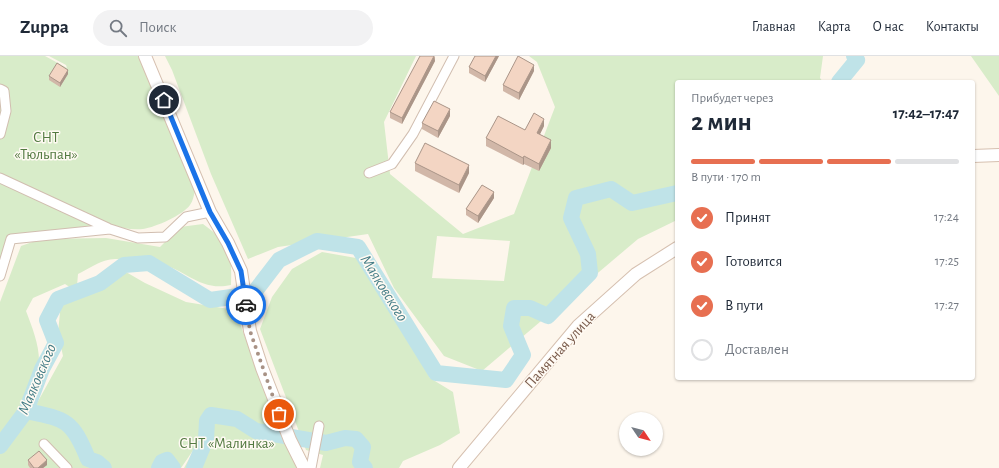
<!DOCTYPE html>
<html lang="ru">
<head>
<meta charset="utf-8">
<style>
  body { margin:0; font-family:"Alegreya Sans",sans-serif; background:#f2f2f3; color:#1f2937; height:100vh; display:flex; flex-direction:column; font-size:15px; white-space:nowrap }
  * { box-sizing:border-box; margin:0 }
  p { font-size:13px; color:#747a83 }
  .icon { flex:none; width:22px; height:22px; fill:none; stroke:currentColor; stroke-width:2; stroke-linecap:round; stroke-linejoin:round }
  .map { position:relative; flex:1; overflow:hidden }
  .side { position:absolute; left:675px; top:24px; width:300px; height:300px; display:flex; flex-direction:column; background:#fff; border-radius:4px; box-shadow:0 1px 3px #0004 }
  .side>* { flex:none }
  .needle { width:26px; rotate:125deg }
  .buttons { position:absolute; left:619px; top:356px; display:grid; gap:8px }
  .buttons a { display:grid; place-items:center; width:44px; height:44px; border-radius:50%; background:#fff; box-shadow:0 1px 3px #0004; font-size:20px }
  .pin { position:absolute; display:grid; place-items:center; width:34px; height:34px; color:#fff; margin:-17px; border:2px solid #fff; border-radius:50%; box-shadow:0 1px 4px #0007 }
  .courier { position:absolute; display:grid; place-items:center; width:40px; height:40px; margin:-20px; border:3px solid #1a73e8; border-radius:50%; background:#fff; color:#222; box-shadow:0 1px 5px #0007 }
  .head em { font-style:normal; font-weight:700 }
  .head div { display:flex; flex-direction:column-reverse }
  .head { display:flex; align-items:center; justify-content:space-between; height:68px; padding:0 16px }
  h1 { font-size:26px; font-weight:700; line-height:30px }
  .bar { display:grid; grid-template-columns:repeat(4,1fr); gap:6px 4px; align-content:center; height:48px; padding:0 16px }
  .bar i { height:5px; border-radius:3px; background:#e0e1e3 }
  .bar .active { background:#e76f51 }
  .bar p { grid-column:span 4 }
  ol { padding:0 16px; list-style:none }
  li { display:flex; align-items:center; gap:12px; height:44px }
  li p { margin-inline-start:auto }
  li .icon { padding:4px; border-radius:50%; background:#e76f51; color:#fff; stroke-width:4 }
  li:last-child { color:#747a83 }
  li i { width:22px; height:22px; border:2px solid #e0e1e3; border-radius:50% }
  header { display:flex; align-items:center; gap:24px; box-sizing:border-box; height:56px; padding:0 20px; background:#fff; border-bottom:1px solid #e0e1e3 }
  header strong { font-size:19px }
  nav { display:flex; gap:22px; margin-inline-start:auto; font-size:14px }
  .search { width:280px; height:36px; background:#f2f2f3; display:flex; align-items:center; gap:10px; box-sizing:border-box; padding:0 14px; border-radius:22px; color:#747a83; font-size:15px }
  .map>svg:first-child { display:block }
  .green { fill:#d8ecc9; fill-rule:evenodd }
  .lines { fill:none; stroke-linecap:round; stroke-linejoin:round }
  .river { stroke:#bfe3e8; stroke-width:16 }
  .street-casing { stroke:#d1beb0; stroke-width:11 }
  .secondary-casing { stroke:#d6c0b0; stroke-width:14 }
  .street { stroke:#fff; stroke-width:9 }
  .secondary { stroke:#fff; stroke-width:12 }
  .wall { fill:#d1b7a8 }
  .shaded-wall { fill:#aa9588 }
  .building { fill:#f3d5c3; stroke:#aa9588 }
  .done { stroke:#a89285; stroke-width:4; stroke-dasharray:0 7.2 }
  .route { stroke:#1a73e8; stroke-width:5 }
  .labels { text-anchor:middle; dominant-baseline:central; stroke-width:3; stroke-linejoin:round; paint-order:stroke }
  .park-label { font-size:15px; fill:#537a41; stroke:#fffaf3 }
  .street-label { font-size:15px; fill:#7a5c4d; stroke:#fffaf3 }
  .water-label { font-size:16px; font-style:italic; fill:#437c86; stroke:#fffaf3 }
</style>
</head>
<body>
<header>
<strong>Zuppa</strong>
<div class="search"><svg class="icon" aria-label="search" viewBox="0 0 24 24"><circle cx="10" cy="10" r="6"/><path d="M15 15l6 6"/></svg>Поиск</div>
<nav><a>Главная</a><a>Карта</a><a>О нас</a><a>Контакты</a></nav>
</header>
<div class="map">
<svg width="999" height="412" viewBox="0 0 999 412">
  <rect width="100%" height="100%" fill="#fdf6ec"/>
  <!-- green -->
  <path class="green" d="M0,0H45L67,12L66,9L49,0H140L195,134C194,139 193,145 190,149C183,159 156,171 143,173C132,174 119,172 109,168L11,183L0,220Z
    M165,0H416L384,66L390,118L463,178L514,158L555,51L537,6L529,0H823L820,22L823,26H677V164L638,183L482,315L444,300L394,232L368,178L278,191L248,203L211,118L172,14ZM437,180L510,185L504,225L432,222Z
    M971,0H999V40Z
    M203,168C230,188 232,195 231,229C201,236 186,214 159,207C146,203 116,201 104,205C95,208 86,214 78,218L77,230L71,232L65,228L33,242L26,255C32,271 39,288 39,305C40,319 12,370 0,377V246L21,190L41,183L106,182L160,191L180,171Z
    M322,196L356,202L391,254L430,322L453,336L460,377L440,389L403,405L399,412H320L323,399L306,394L260,273L272,241L292,213Z
    M126,216L145,227L186,246L235,254L277,368L261,369L221,357L205,359L201,381L211,359L237,363L290,384L304,412H184L196,390L181,412H179L168,396L159,403L156,412H108L89,393L73,369L58,358L36,349L63,300L58,277L61,246L91,237Z
    M26,355L56,361L88,402L97,406L104,412H0V386Z"/>
  <g class="lines">
    <!-- river -->
    <path class="river" d="M839,26L857,4L854,0
      M26,355C65,363 72,363 88,403L97,406L104,412
      M0,390L26,355L42,313L56,287L47,264L58,243L100,227L124,209L149,207L210,244L253,238L279,204L317,185L358,191L436,317L506,324L523,299L511,270L514,252H530L548,260L590,217L588,198L571,162L576,142L611,133L632,147L677,137
      M159,412L162,406L167,404L173,412
      M194,412L206,383L207,365L211,359L237,363L256,375L326,387L345,382L356,383L363,391L360,406L365,412"/>
    <defs>
      <path id="street" d="M0,33L4,35L6,55L0,78
        M369,117L392,108L413,78L454,0
        M0,122L108,172
        M0,220L11,183L110,173L138,182L165,181L186,161L210,156
        M44,388L67,412
        M311,412L319,370"/>
      <path id="secondary" d="M145,0L210,156L228,187L241,215L250,275L262,312L290,384L304,412
        M973,100L999,99
        M459,412L578,270L636,218L677,192"/>
    </defs>
    <!-- street casing -->
    <use href="#street" class="street-casing"/>
    <!-- secondary casing -->
    <use href="#secondary" class="secondary-casing"/>
    <!-- street -->
    <use href="#street" class="street"/>
    <!-- secondary -->
    <use href="#secondary" class="secondary"/>
  </g>
  <!-- wall -->
  <path class="wall" d="M435,0V5L402,68L390,62V56Z
    M475,0H499L485,26L469,17V11Z
    M534,15L519,44L503,35V29Z
    M68,18L60,31L49,24V20Z
    M450,60L438,82L422,73V67Z
    M544,70L540,78L551,92L539,115L524,108L523,109L486,90V82Z
    M415,107L469,117L459,137L415,115Z
    M494,142L478,167L466,159V153Z
    M28,404L47,409L43,412H30L28,409Z"/>
  <!-- shaded-wall -->
  <path class="shaded-wall" d="M434,0L435,5L402,68V62Z
    M496,0H499L485,26V20Z
    M534,9V15L519,44V37Z
    M68,14V18L60,31V27Z
    M450,53V60L438,82V75Z
    M544,63V70L537,84V77Z
    M551,84V92L539,115V108Z
    M524,100V108L523,109V102Z
    M469,109V117L459,137V129Z
    M494,136V142L478,167V160Z
    M47,404V409L43,412H38Z"/>
  <!-- building -->
  <path class="building" d="M420,0H434L402,62L390,56Z
    M475,0H496L485,20L469,11Z
    M518,0L534,9L519,37L503,29Z
    M57,7L68,14L60,27L49,20Z
    M434,45L450,53L438,75L422,67Z
    M534,57L544,63L537,77L551,84L539,108L524,100L523,102L486,82L498,60L525,74Z
    M425,87L469,109L459,129L415,107Z
    M482,129L494,136L478,160L466,153Z
    M39,395L47,404L38,412H34L28,404Z"/>
  <g class="lines">
    <!-- done -->
    <path class="done" d="M246,249L250,275L279,358"/>
    <!-- route -->
    <path class="route" d="M164,44L210,156L228,187L241,215L246,249"/>
  </g>
  <g class="labels">
    <!-- park labels -->
    <g class="park-label">
      <text x="46" y="81">СНТ<tspan x="46" dy="17">«Тюльпан»</tspan></text>
      <text x="227" y="387">СНТ «Малинка»</text>
    </g>
    <!-- street labels -->
    <g class="street-label">
      <text transform="translate(560 294) rotate(-48)">Памятная улица</text>
    </g>
    <!-- water labels -->
    <g class="water-label">
      <text transform="translate(384 232) rotate(58)">Маяковского</text>
      <text transform="translate(37 323) rotate(-67)">Маяковского</text>
    </g>
  </g>
</svg>
<div class="buttons">
<a><svg class="needle" viewBox="-14 -14 28 28"><path d="M0-13l5 13h-10z" fill="#e53935"/><path d="M0 13l5-13h-10z" fill="#747a83"/></svg></a>
</div>
<div class="pin" style="left:279px;top:358px;background:#ea580c"><svg class="icon" aria-label="bag" viewBox="0 0 24 24"><path d="M5 8h14l-1 12H6zM9 8a3 3 0 0 1 6 0"/></svg></div>
<div class="pin" style="left:164px;top:44px;background:#1f2937"><svg class="icon" aria-label="home" viewBox="0 0 24 24"><path d="M3 11l9-7 9 7M6 9v11h12V9"/></svg></div>
<div class="courier" style="left:246px;top:249px"><svg class="icon" aria-label="car" viewBox="0 0 24 24"><path d="M5 17H2v-5l4-1 3-4h7l3 4 3 1v5h-3M9 17h6M6 11h13"/><circle cx="7" cy="17" r="2"/><circle cx="17" cy="17" r="2"/></svg></div>
<section class="side">
<div class="head"><div><h1>2 мин</h1><p>Прибудет через</p></div><em>17:42–17:47</em></div>
<div class="bar"><i class="active"></i><i class="active"></i><i class="active"></i><i></i><p>В пути · 170 m</p></div>
<ol>
<li><svg class="icon" aria-label="check" viewBox="0 0 24 24"><path d="M5 12l5 5 9-10"/></svg>Принят<p>17:24</p></li>
<li><svg class="icon" aria-label="check" viewBox="0 0 24 24"><path d="M5 12l5 5 9-10"/></svg>Готовится<p>17:25</p></li>
<li><svg class="icon" aria-label="check" viewBox="0 0 24 24"><path d="M5 12l5 5 9-10"/></svg>В пути<p>17:27</p></li>
<li><i></i>Доставлен</li>
</ol>
</section>
</div>
</body>
</html>
